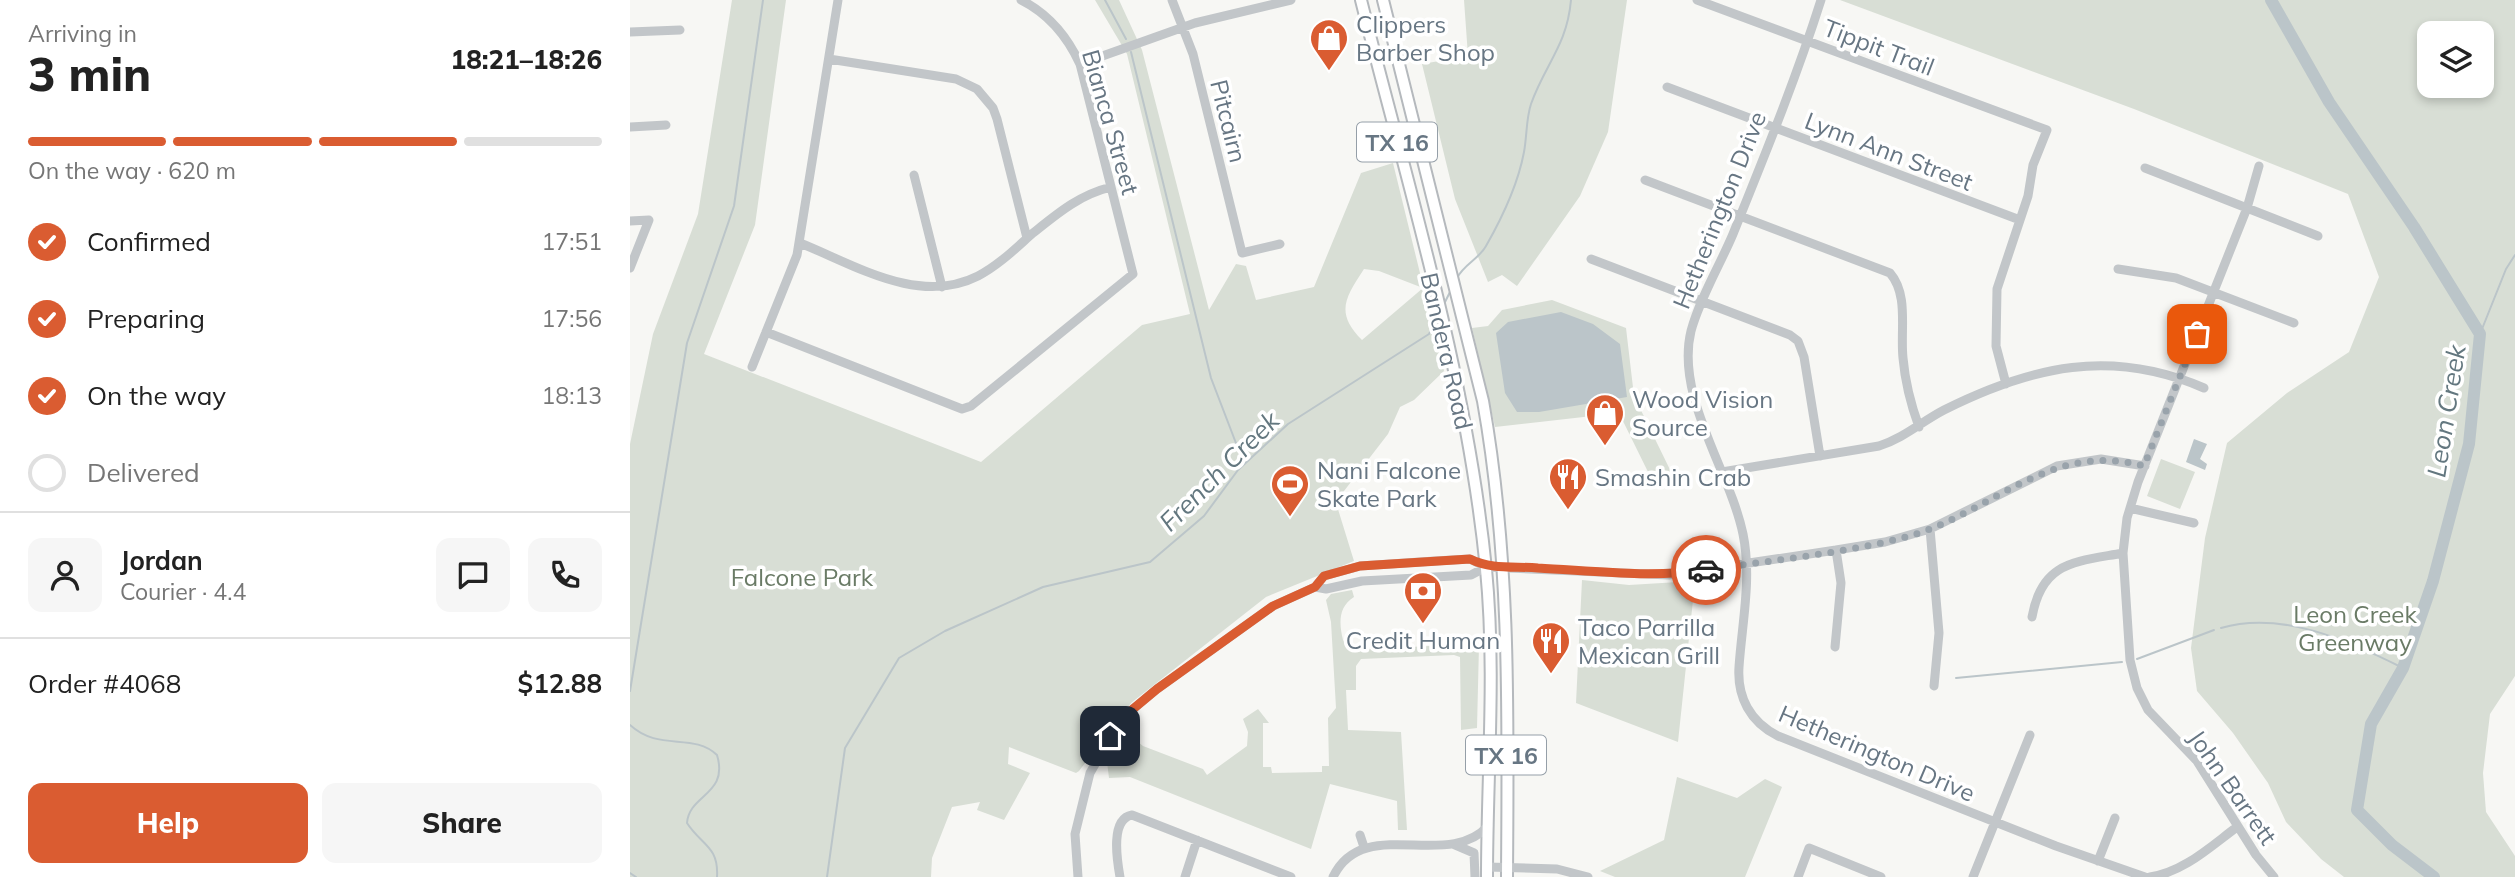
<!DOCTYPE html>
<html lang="en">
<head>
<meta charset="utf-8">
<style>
  body { margin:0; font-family:Mulish,sans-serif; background:#f6f6f6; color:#222; height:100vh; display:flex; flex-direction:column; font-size:26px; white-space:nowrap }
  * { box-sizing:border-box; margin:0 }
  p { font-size:23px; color:#767676 }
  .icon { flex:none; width:38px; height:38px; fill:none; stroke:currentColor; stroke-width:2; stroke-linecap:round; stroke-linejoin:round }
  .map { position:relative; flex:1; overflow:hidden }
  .panel { display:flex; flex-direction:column; background:#fff; width:630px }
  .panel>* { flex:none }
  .tools { position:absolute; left:1787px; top:21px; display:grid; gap:14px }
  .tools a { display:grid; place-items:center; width:77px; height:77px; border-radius:14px; background:#fff; box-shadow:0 4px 10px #0003; font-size:35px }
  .pin { position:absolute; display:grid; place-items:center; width:60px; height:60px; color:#fff; margin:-30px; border-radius:14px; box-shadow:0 4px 10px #0006 }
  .courier { position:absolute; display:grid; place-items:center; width:70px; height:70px; margin:-35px; border:5px solid #da5c31; border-radius:50%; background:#fff; color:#222; box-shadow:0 2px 9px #0007 }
  .summary em { font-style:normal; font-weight:800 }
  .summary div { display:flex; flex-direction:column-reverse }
  .summary { display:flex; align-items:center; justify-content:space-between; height:119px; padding:0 28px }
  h1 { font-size:46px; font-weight:800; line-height:52px }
  .bar { display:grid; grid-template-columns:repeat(4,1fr); gap:10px 7px; align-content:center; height:84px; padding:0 28px }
  .bar i { height:9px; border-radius:5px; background:#e0e0e0 }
  .bar .on { background:#da5c31 }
  .bar p { grid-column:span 4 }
  .line { display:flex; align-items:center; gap:18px; padding:0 28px; border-top:2px solid #e0e0e0 }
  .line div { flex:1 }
  .round { display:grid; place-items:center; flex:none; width:74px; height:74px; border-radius:14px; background:#f6f6f6 }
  ol { padding:0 28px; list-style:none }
  li { display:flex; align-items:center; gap:21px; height:77px }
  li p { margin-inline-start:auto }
  li .icon { padding:7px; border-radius:50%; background:#da5c31; color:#fff; stroke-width:4 }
  li:last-child { color:#767676 }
  li i { width:38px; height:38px; border:4px solid #e0e0e0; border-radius:50% }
  .cta { display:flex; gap:14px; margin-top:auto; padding:14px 28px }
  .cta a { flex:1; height:80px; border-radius:14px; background:#da5c31; color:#fff; font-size:28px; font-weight:800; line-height:80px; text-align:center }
  .cta a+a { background:#f6f6f6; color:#222 }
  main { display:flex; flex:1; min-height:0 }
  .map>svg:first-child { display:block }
  .green { fill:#d8ded5; fill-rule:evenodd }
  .water { fill:#bbc5c9 }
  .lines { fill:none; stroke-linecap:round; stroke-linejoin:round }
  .stream { stroke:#bbc5c9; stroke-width:2 }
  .river { stroke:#bbc5c9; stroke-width:12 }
  .major-casing { stroke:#b5b9bd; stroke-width:14 }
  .minor { stroke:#c2c6c9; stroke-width:9 }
  .major { stroke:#fff; stroke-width:10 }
  .done { stroke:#99a3ab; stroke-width:7; stroke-dasharray:0 12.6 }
  .route { stroke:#da5c31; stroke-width:9 }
  .labels { text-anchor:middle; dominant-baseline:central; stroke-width:7; stroke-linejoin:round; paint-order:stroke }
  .shield { fill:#fff; stroke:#959fa8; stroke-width:2 }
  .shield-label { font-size:23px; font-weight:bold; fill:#677683 }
  .poi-label { font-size:24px; fill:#677683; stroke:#fff; text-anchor:start }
  .street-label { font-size:24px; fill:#677683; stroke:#fff }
  .park-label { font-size:24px; fill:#6a7b66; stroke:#fff }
  .water-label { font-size:26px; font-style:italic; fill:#63777f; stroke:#fff }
</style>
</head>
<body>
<main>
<section class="panel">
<div class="summary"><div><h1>3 min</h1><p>Arriving in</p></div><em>18:21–18:26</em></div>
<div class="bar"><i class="on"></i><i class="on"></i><i class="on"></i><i></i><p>On the way · 620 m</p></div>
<ol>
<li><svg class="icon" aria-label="check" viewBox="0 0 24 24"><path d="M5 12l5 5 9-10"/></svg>Confirmed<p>17:51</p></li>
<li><svg class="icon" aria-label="check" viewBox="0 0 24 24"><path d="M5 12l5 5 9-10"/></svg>Preparing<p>17:56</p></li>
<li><svg class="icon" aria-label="check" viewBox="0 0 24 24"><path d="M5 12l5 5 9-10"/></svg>On the way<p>18:13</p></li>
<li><i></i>Delivered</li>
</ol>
<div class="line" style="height:126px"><a class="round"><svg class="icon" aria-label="person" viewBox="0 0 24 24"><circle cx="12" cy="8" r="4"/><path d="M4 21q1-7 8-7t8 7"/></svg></a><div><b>Jordan</b><p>Courier · 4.4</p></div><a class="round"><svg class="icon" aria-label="chat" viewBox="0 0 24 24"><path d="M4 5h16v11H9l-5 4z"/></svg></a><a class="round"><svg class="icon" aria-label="phone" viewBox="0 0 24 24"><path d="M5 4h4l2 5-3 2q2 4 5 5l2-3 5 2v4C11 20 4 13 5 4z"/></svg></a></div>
<div class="line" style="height:91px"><div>Order #4068</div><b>$12.88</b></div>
<div class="cta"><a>Help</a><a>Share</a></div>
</section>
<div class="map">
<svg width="1885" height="877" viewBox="0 0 1885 877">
  <rect width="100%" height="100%" fill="#f7f7f4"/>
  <!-- green -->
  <path class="green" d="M102,0H156L125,225L74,354L351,462L512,325L560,314L497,54L465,0H489L512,50L579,310L606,264L616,266L626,300L684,287L731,173L763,163L814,371L784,400L770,407L758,434L714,491L707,506L724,561L636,597L501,703L449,771L446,773L379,747L378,764L400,773L374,820L347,810L350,802L322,807L302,858L301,877H0V444L23,334L68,214ZM734,269L749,271L793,288L732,340C705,313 715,298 734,269Z
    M834,0H997L978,132L950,196L887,286L872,275L858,282L825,199L792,64L838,56Z
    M1210,0H1885V676L1860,714L1853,773L1856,812L1885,856V877H1714L1691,859L1656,822L1638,783L1603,733L1567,691L1561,648L1575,538L1597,443L1657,393L1719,352L1749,277L1718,194L1504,109ZM1799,33H1852V86H1799Z
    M922,300L996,328L1004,396L1047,484L1029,483L1020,476L989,413L865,427L842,328L858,326L872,310Z
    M1531,459L1565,472L1550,509L1517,496Z
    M952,580L999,585L1065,581L1048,742L946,703Z
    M722,590L724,597C708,607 709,623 713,640L723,650L819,645L836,641L849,645L847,728L831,730L830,657L824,655L731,659L726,666V690H716L718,730L771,732L777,830H768L767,801L700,784L681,849L500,777L479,778L477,762L494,736L502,737L513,746L573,769L577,775L617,746L618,732L613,719L628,709L639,723H633V767H641L642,773L692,772V766H699L698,718L706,708L701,622L696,600L701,594Z
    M1047,777L1107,798L1135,779L1152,787L1115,877H985L970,871L1034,840Z"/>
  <!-- water -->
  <path class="water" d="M931,312L963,324L990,344L997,397L909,412H887L875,393L866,333L878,322Z
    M1564,439L1577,444L1570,459L1577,464L1575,470L1556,462Z"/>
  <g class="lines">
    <!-- stream -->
    <path class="stream" d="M475,0L496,39
      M501,52L581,378L614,464
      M827,278C834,264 849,259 856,246C872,218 888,184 894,152C897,136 896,119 901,104C915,64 937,46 941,0
      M813,306L820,292
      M1850,334L1876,269L1885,255
      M1591,628C1652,610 1719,641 1773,668
      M1507,659L1584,630
      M1326,678L1492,662
      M0,691L57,343L104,206L133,0
      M0,725C29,752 63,732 87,755C99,795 59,794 57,823C71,845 89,846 87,877
      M0,873L6,877
      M197,877L215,748L269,658L315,631L413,587L520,562L574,516L608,470L658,424L799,334L808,317"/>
    <!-- river -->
    <path class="river" d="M1641,0L1699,102L1784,227L1850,334L1839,444L1803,581L1773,668L1741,724L1727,810L1762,845L1804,877"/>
    <defs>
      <path id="major" d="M731,0C778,187 837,377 856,569C866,671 857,775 857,877
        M753,0L853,401C881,558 878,718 877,877"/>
    </defs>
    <!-- major casing -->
    <use href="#major" class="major-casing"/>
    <!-- minor -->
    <path class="minor" d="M542,0L563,54L612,253L650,244
      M1067,0L1417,130L1403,165L1398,196L1367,289L1366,346L1376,384
      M1191,0C1166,79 1134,157 1103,234C1090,265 1070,298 1061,331C1045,397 1100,471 1113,534C1122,578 1112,623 1109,667C1107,697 1120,722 1148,736L1426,846L1515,877
      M0,32L50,30
      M199,59L326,79L347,89L363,108L367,119L397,238
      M450,64L565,23L661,0
      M1037,87L1390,220
      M0,127L36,125
      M1629,166L1617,208L1508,482L1497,518L1493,553L1500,660L1507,688L1518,710L1567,761L1626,855L1644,877
      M1515,168L1688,236
      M284,175L312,287
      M1015,180L1260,273C1279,295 1270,330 1273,358C1275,381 1281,405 1289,427
      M0,221L19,220L0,268
      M170,243C225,265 289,306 348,276C369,265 386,248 403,233C428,213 449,195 481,187
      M961,259L1160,335L1168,341L1174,357L1190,456
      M1488,269L1546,278L1664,323
      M136,332L332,409L341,406L503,274L450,64C437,36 419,14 391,0
      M122,367L167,255L208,0
      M1092,472L1249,446C1274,438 1291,422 1314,410C1402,366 1481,348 1574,388
      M1500,508L1564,523
      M1300,529L1309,633L1304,686
      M856,567L1039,575L1206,550L1255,542L1300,529L1427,466L1471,459L1515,466
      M1402,617C1412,561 1445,562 1493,553
      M1205,647L1211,583L1206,550
      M730,835L734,847
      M823,844L844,853L845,877
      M1468,861L1485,818
      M857,867L927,869L958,877
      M448,877L445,834L460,773L491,719L527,689L643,606L685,587L694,576L730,566L805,561L840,559L856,567L841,575L732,581L696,589L685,587
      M490,877C487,860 480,819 502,815L661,877
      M555,877L567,840
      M703,877C733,814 818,871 858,826
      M1168,877L1179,848L1251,877
      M1343,877L1400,735
      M1520,877C1554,872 1581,846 1607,827"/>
    <!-- major -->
    <use href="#major" class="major"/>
  </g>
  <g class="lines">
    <!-- done -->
    <path class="done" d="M1076,570C1142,560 1211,554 1276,537C1361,514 1419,440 1514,466L1567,334"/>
    <!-- route -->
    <path class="route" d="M480,736L491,719L527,689L643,606L685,587L694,576L730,566L840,559C862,570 884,566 908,568C965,571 1019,578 1076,570"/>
  </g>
  <!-- icons -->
  <defs>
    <symbol id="shop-pin" viewBox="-11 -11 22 30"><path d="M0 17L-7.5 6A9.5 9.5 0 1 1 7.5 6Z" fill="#da5c31" stroke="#fff"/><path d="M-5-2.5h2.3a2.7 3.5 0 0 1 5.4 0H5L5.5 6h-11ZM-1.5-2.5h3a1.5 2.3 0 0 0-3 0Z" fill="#fff"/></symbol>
    <symbol id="restaurant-pin" viewBox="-11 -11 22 30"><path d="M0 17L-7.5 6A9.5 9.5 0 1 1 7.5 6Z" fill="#da5c31" stroke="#fff"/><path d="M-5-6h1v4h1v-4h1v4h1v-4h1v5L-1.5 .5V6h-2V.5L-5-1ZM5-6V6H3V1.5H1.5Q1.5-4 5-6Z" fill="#fff"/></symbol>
    <symbol id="stadium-pin" viewBox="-11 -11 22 30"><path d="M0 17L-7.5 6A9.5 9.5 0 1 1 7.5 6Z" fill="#da5c31" stroke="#fff"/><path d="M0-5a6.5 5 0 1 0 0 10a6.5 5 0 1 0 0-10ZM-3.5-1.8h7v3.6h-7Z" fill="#fff"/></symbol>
    <symbol id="bank-pin" viewBox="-11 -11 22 30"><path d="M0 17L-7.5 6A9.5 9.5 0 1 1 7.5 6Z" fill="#da5c31" stroke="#fff"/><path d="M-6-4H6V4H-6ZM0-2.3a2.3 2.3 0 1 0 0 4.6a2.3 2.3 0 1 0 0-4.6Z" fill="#fff"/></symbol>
  </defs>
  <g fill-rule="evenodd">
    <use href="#shop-pin" x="677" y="16" width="44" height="60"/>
    <use href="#shop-pin" x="953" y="391" width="44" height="60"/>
    <use href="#restaurant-pin" x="916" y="455" width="44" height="60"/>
    <use href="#stadium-pin" x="638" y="462" width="44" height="60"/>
    <use href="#bank-pin" x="771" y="569" width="44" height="60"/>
    <use href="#restaurant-pin" x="899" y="619" width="44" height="60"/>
  </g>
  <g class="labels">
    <!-- shield labels -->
    <g class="shield">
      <rect x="727" y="122.5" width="80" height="39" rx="5"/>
      <rect x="836" y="735.5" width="80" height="39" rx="5"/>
    </g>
    <g class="shield-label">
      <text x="767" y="142">TX 16</text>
      <text x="876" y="755">TX 16</text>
    </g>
    <!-- poi labels -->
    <g class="poi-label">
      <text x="726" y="24">Clippers<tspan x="726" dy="28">Barber Shop</tspan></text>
      <text x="1002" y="399">Wood Vision<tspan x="1002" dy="28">Source</tspan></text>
      <text x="687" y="470">Nani Falcone<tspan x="687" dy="28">Skate Park</tspan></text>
      <text x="965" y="477">Smashin Crab</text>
      <text x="948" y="627">Taco Parrilla<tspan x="948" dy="28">Mexican Grill</tspan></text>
      <text x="793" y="640" text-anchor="middle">Credit Human</text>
    </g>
    <!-- street labels -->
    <g class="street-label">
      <text transform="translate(1249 47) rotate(21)">Tippit Trail</text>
      <text transform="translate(599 121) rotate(76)">Pitcairn</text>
      <text transform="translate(481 122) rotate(74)">Bianca Street</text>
      <text transform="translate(1259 151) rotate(21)">Lynn Ann Street</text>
      <text transform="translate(1089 210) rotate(-68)">Hetherington Drive</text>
      <text transform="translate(817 351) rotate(77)">Bandera Road</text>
      <text transform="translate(1247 753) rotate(23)">Hetherington Drive</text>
      <text transform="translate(1603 787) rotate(55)">John Barrett</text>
    </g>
    <!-- park labels -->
    <g class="park-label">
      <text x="172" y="577">Falcone Park</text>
      <text x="1725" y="614">Leon Creek<tspan x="1725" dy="28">Greenway</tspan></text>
    </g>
    <!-- water labels -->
    <g class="water-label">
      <text transform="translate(1816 411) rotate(-81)">Leon Creek</text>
      <text transform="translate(589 471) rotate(-45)">French Creek</text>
    </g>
  </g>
</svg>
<div class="tools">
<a><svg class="icon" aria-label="layers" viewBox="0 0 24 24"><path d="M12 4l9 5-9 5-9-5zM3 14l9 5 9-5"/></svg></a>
</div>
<div class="pin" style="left:1567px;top:334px;background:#ea580c"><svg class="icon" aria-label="bag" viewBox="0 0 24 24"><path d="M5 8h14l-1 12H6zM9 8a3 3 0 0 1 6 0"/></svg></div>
<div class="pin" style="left:480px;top:736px;background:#1f2937"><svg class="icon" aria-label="home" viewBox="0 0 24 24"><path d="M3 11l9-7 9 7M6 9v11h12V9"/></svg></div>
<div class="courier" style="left:1076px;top:570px"><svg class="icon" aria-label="car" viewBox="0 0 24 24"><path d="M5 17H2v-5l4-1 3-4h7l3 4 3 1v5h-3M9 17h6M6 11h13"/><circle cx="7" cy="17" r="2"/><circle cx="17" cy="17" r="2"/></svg></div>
</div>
</main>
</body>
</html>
